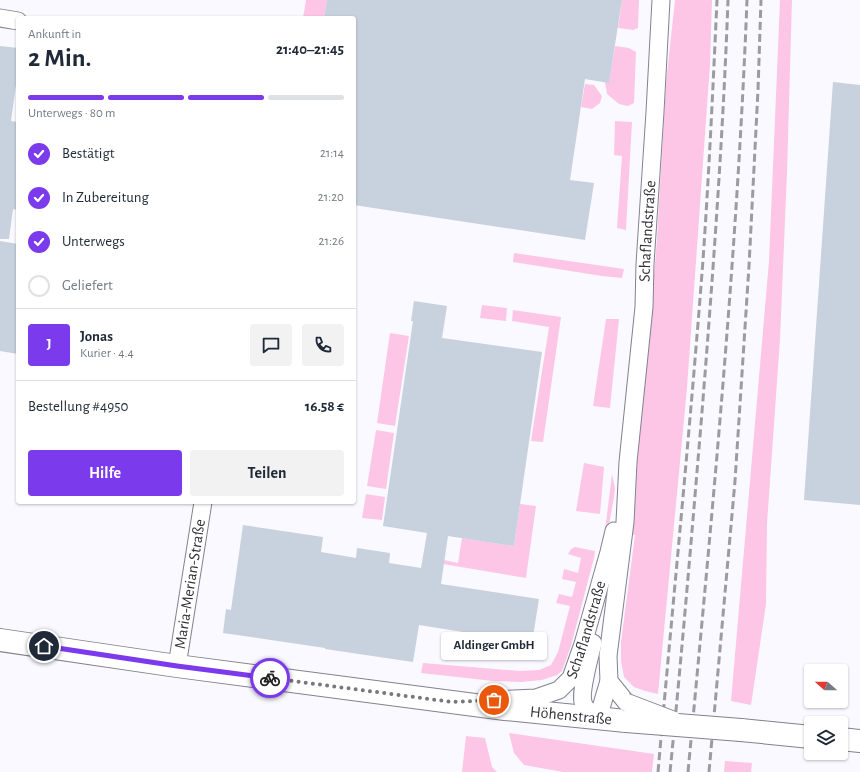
<!DOCTYPE html>
<html lang="de">
<head>
<meta charset="utf-8">
<style>
  body { margin:0; font-family:"Alegreya Sans",sans-serif; background:#f2f2f3; color:#1f2937; height:100vh; display:flex; flex-direction:column; font-size:15px; white-space:nowrap }
  * { box-sizing:border-box; margin:0 }
  p { font-size:13px; color:#747a83 }
  .icon { flex:none; width:22px; height:22px; fill:none; stroke:currentColor; stroke-width:2; stroke-linecap:round; stroke-linejoin:round }
  .map { position:relative; flex:1; overflow:hidden }
  .details { position:absolute; left:16px; top:16px; width:340px; height:488px; display:flex; flex-direction:column; background:#fff; border-radius:4px; box-shadow:0 1px 3px #0004 }
  .details>* { flex:none }
  .needle { width:26px; rotate:291deg }
  .fabs { position:absolute; left:804px; top:664px; display:grid; gap:8px }
  .fabs a { display:grid; place-items:center; width:44px; height:44px; border-radius:4px; background:#fff; box-shadow:0 1px 3px #0004; font-size:20px }
  .pin { position:absolute; display:grid; place-items:center; width:34px; height:34px; color:#fff; margin:-17px; border:2px solid #fff; border-radius:50%; box-shadow:0 1px 4px #0007 }
  .courier { position:absolute; display:grid; place-items:center; width:40px; height:40px; margin:-20px; border:3px solid #7c3aed; border-radius:50%; background:#fff; color:#222; box-shadow:0 1px 5px #0007 }
  .bubble { position:absolute; height:28px; border-radius:4px; background:#fff; box-shadow:0 1px 3px #0004; font-size:13px; font-weight:700; line-height:28px; text-align:center }
  .head em { font-style:normal; font-weight:700 }
  .head div { display:flex; flex-direction:column-reverse }
  .head { display:flex; align-items:center; justify-content:space-between; height:68px; padding:0 12px }
  h1 { font-size:26px; font-weight:700; line-height:30px }
  .bar { display:grid; grid-template-columns:repeat(4,1fr); gap:6px 4px; align-content:center; height:48px; padding:0 12px }
  .bar i { height:5px; border-radius:3px; background:#e0e1e3 }
  .bar .on { background:#7c3aed }
  .bar p { grid-column:span 4 }
  .line { display:flex; align-items:center; gap:10px; padding:0 12px; border-top:1px solid #e0e1e3 }
  .line div { flex:1 }
  .round { display:grid; place-items:center; flex:none; width:42px; height:42px; border-radius:4px; background:#f2f2f3 }
  ol { padding:0 12px; list-style:none }
  li { display:flex; align-items:center; gap:12px; height:44px }
  li p { margin-inline-start:auto }
  li .icon { padding:4px; border-radius:50%; background:#7c3aed; color:#fff; stroke-width:4 }
  li:last-child { color:#747a83 }
  li i { width:22px; height:22px; border:2px solid #e0e1e3; border-radius:50% }
  .cta { display:flex; gap:8px; margin-top:auto; padding:8px 12px }
  .cta a { flex:1; height:46px; border-radius:4px; background:#7c3aed; color:#fff; font-size:16px; font-weight:700; line-height:46px; text-align:center }
  .cta a+a { background:#f2f2f3; color:#1f2937 }
  .map>svg:first-child { display:block }
  .green { fill:#fdc6e7 }
  .building { fill:#c8d1de }
  .lines { fill:none; stroke-linecap:round; stroke-linejoin:round }
  .street-casing { stroke:#828290; stroke-width:19 }
  .secondary-casing { stroke:#828290; stroke-width:24 }
  .street { stroke:#fff; stroke-width:17 }
  .secondary { stroke:#fff; stroke-width:22 }
  .rail { stroke:#9b9ba0; stroke-width:3; stroke-dasharray:8 4; stroke-linecap:butt }
  .street-bridge-casing { stroke:#828290; stroke-width:19; stroke-linecap:butt }
  .secondary-bridge-casing { stroke:#828290; stroke-width:24; stroke-linecap:butt }
  .street-bridge { stroke:#fff; stroke-width:17 }
  .secondary-bridge { stroke:#fff; stroke-width:22 }
  .done { stroke:#77777c; stroke-width:4; stroke-dasharray:0 7.2 }
  .route { stroke:#7c3aed; stroke-width:5 }
  .labels { text-anchor:middle; dominant-baseline:central; stroke-width:3; stroke-linejoin:round; paint-order:stroke }
  .street-label { font-size:16px; fill:#313136; stroke:#fff }
</style>
</head>
<body>
<div class="map">
<svg width="860" height="772" viewBox="0 0 860 772">
  <rect width="100%" height="100%" fill="#f9f9ff"/>
  <!-- green -->
  <path class="green" d="M306,0H327L324,18H303Z
    M622,0H639L638,28L633,30L618,28Z
    M675,0H712L710,64L687,388L658,694L645,691L634,687L624,677L621,661V642L635,535L629,534L644,395L657,239L666,83Z
    M780,0H792L787,173L780,339L767,524L766,604L751,705L731,701L769,261Z
    M615,46L629,48L636,52L634,103L628,106L619,104L607,94L605,82H609Z
    M585,84L594,85L602,96L600,103L592,109L581,107Z
    M615,121L632,122L626,230L617,228L622,156L614,155Z
    M514,253L624,269L622,278L602,276L513,262Z
    M482,305L507,308L506,321L480,318Z
    M513,310L561,317L543,442L531,441L549,327L512,321Z
    M606,319H619L610,408L593,406Z
    M390,333L409,336L395,426L377,423Z
    M376,430L394,433L386,489L367,486Z
    M584,463L604,467L600,514L576,511Z
    M612,474L615,488L614,497L608,530L605,531Z
    M366,494L385,497L382,520L362,518Z
    M520,504L536,506L526,578L443,564L444,560L458,563L462,538L514,546Z
    M575,547L595,551L594,558L571,646L562,671L557,675L542,680L521,682L493,681L421,673L423,663L520,671L539,670L551,665L558,652L570,606L556,603L559,594L572,597L576,582L562,579L564,569L578,573L581,558L568,554L571,549Z
    M509,733L654,754L652,772H563L524,765L514,753Z
    M466,736L485,738L492,767L497,772H462Z
    M725,761L752,763L751,772H724Z"/>
  <!-- building -->
  <path class="building" d="M327,0H622L609,83L585,79L570,180L594,183L585,240L354,205V18H324Z
    M0,46L18,48V78L17,77L11,121L18,122V210L13,209L9,239H0Z
    M833,82L860,85V505L804,500Z
    M0,241L18,244V354L0,351Z
    M414,301L447,306L442,338L542,352L514,546L448,536L441,584L539,599L532,643L419,625L413,662L325,649V648L223,633L226,609L231,610L243,525L323,537L321,552L356,558L357,548L390,553L389,563L421,568L427,533L383,526L413,321H411Z"/>
  <g class="lines">
    <defs>
      <g id="street">
        <path d="M0,18L18,21"/>
        <path d="M593,643C590,655 580,692 583,702C584,709 592,714 598,718L609,681"/>
        <path id="s1" d="M177,666L203,502"/>
        <path id="s2" d="M493,700L536,698L559,690L571,678L583,644L609,552L614,531"/>
        <path id="s3" d="M626,702L609,681L608,656L625,522L628,462L644,307L645,264L655,112L661,0"/>
      </g>
      <g id="secondary">
        <path id="s4" d="M0,640L177,666L505,709L626,721"/>
        <path d="M741,730L811,737"/>
        <path d="M841,739L860,741"/>
      </g>
    </defs>
    <!-- street casing -->
    <use href="#street" class="street-casing"/>
    <!-- secondary casing -->
    <use href="#secondary" class="secondary-casing"/>
    <!-- street -->
    <use href="#street" class="street"/>
    <!-- secondary -->
    <use href="#secondary" class="secondary"/>
    <!-- rail -->
    <path class="rail" d="M658,772C673,601 690,431 703,260C709,174 713,87 717,0
      M670,772C682,652 692,532 702,412C713,274 723,137 728,0
      M688,772C712,515 737,258 747,0
      M709,772L735,481L749,266L758,90L761,0"/>
    <defs>
      <path id="street-bridge" d="M626,702L673,720"/>
      <path id="secondary-bridge" d="M626,721L741,730"/>
    </defs>
    <!-- street-bridge casing -->
    <use href="#street-bridge" class="street-bridge-casing"/>
    <!-- secondary-bridge casing -->
    <use href="#secondary-bridge" class="secondary-bridge-casing"/>
    <!-- street-bridge -->
    <use href="#street-bridge" class="street-bridge"/>
    <!-- secondary-bridge -->
    <use href="#secondary-bridge" class="secondary-bridge"/>
  </g>
  <g class="lines">
    <!-- done -->
    <path class="done" d="M270,678L452,702L494,700"/>
    <!-- route -->
    <path class="route" d="M44,646L177,666L270,678"/>
  </g>
  <g class="labels">
    <!-- street labels -->
    <g class="street-label">
      <text stroke="none"><textPath href="#s3" startOffset="479">Schaflandstraße</textPath></text>
      <text stroke="none"><textPath href="#s1" startOffset="83">Maria-Merian-Straße</textPath></text>
      <text stroke="none"><textPath href="#s2" startOffset="135">Schaflandstraße</textPath></text>
      <text stroke="none"><textPath href="#s4" startOffset="576">Höhenstraße</textPath></text>
    </g>
  </g>
</svg>
<div class="fabs">
<a><svg class="needle" viewBox="-14 -14 28 28"><path d="M0-13l5 13h-10z" fill="#e53935"/><path d="M0 13l5-13h-10z" fill="#747a83"/></svg></a>
<a><svg class="icon" aria-label="layers" viewBox="0 0 24 24"><path d="M12 4l9 5-9 5-9-5zM3 14l9 5 9-5"/></svg></a>
</div>
<div class="pin" style="left:494px;top:700px;background:#ea580c"><svg class="icon" aria-label="bag" viewBox="0 0 24 24"><path d="M5 8h14l-1 12H6zM9 8a3 3 0 0 1 6 0"/></svg></div>
<div class="pin" style="left:44px;top:646px;background:#1f2937"><svg class="icon" aria-label="home" viewBox="0 0 24 24"><path d="M3 11l9-7 9 7M6 9v11h12V9"/></svg></div>
<div class="courier" style="left:270px;top:678px"><svg class="icon" aria-label="bike" viewBox="0 0 24 24"><circle cx="6" cy="16" r="4"/><circle cx="18" cy="16" r="4"/><path d="M6 16l4-8h5l3 8M10 8l3 8H6M13 5h3"/></svg></div>
<div class="bubble" style="left:441px;top:632px;width:106px">Aldinger GmbH</div>
<section class="details">
<div class="head"><div><h1>2 Min.</h1><p>Ankunft in</p></div><em>21:40–21:45</em></div>
<div class="bar"><i class="on"></i><i class="on"></i><i class="on"></i><i></i><p>Unterwegs · 80 m</p></div>
<ol>
<li><svg class="icon" aria-label="check" viewBox="0 0 24 24"><path d="M5 12l5 5 9-10"/></svg>Bestätigt<p>21:14</p></li>
<li><svg class="icon" aria-label="check" viewBox="0 0 24 24"><path d="M5 12l5 5 9-10"/></svg>In Zubereitung<p>21:20</p></li>
<li><svg class="icon" aria-label="check" viewBox="0 0 24 24"><path d="M5 12l5 5 9-10"/></svg>Unterwegs<p>21:26</p></li>
<li><i></i>Geliefert</li>
</ol>
<div class="line" style="height:72px"><b class="round" style="background:#7c3aed;color:#fff">J</b><div><b>Jonas</b><p>Kurier · 4.4</p></div><a class="round"><svg class="icon" aria-label="chat" viewBox="0 0 24 24"><path d="M4 5h16v11H9l-5 4z"/></svg></a><a class="round"><svg class="icon" aria-label="phone" viewBox="0 0 24 24"><path d="M5 4h4l2 5-3 2q2 4 5 5l2-3 5 2v4C11 20 4 13 5 4z"/></svg></a></div>
<div class="line" style="height:52px"><div>Bestellung #4950</div><b>16.58 €</b></div>
<div class="cta"><a>Hilfe</a><a>Teilen</a></div>
</section>
</div>
</body>
</html>
